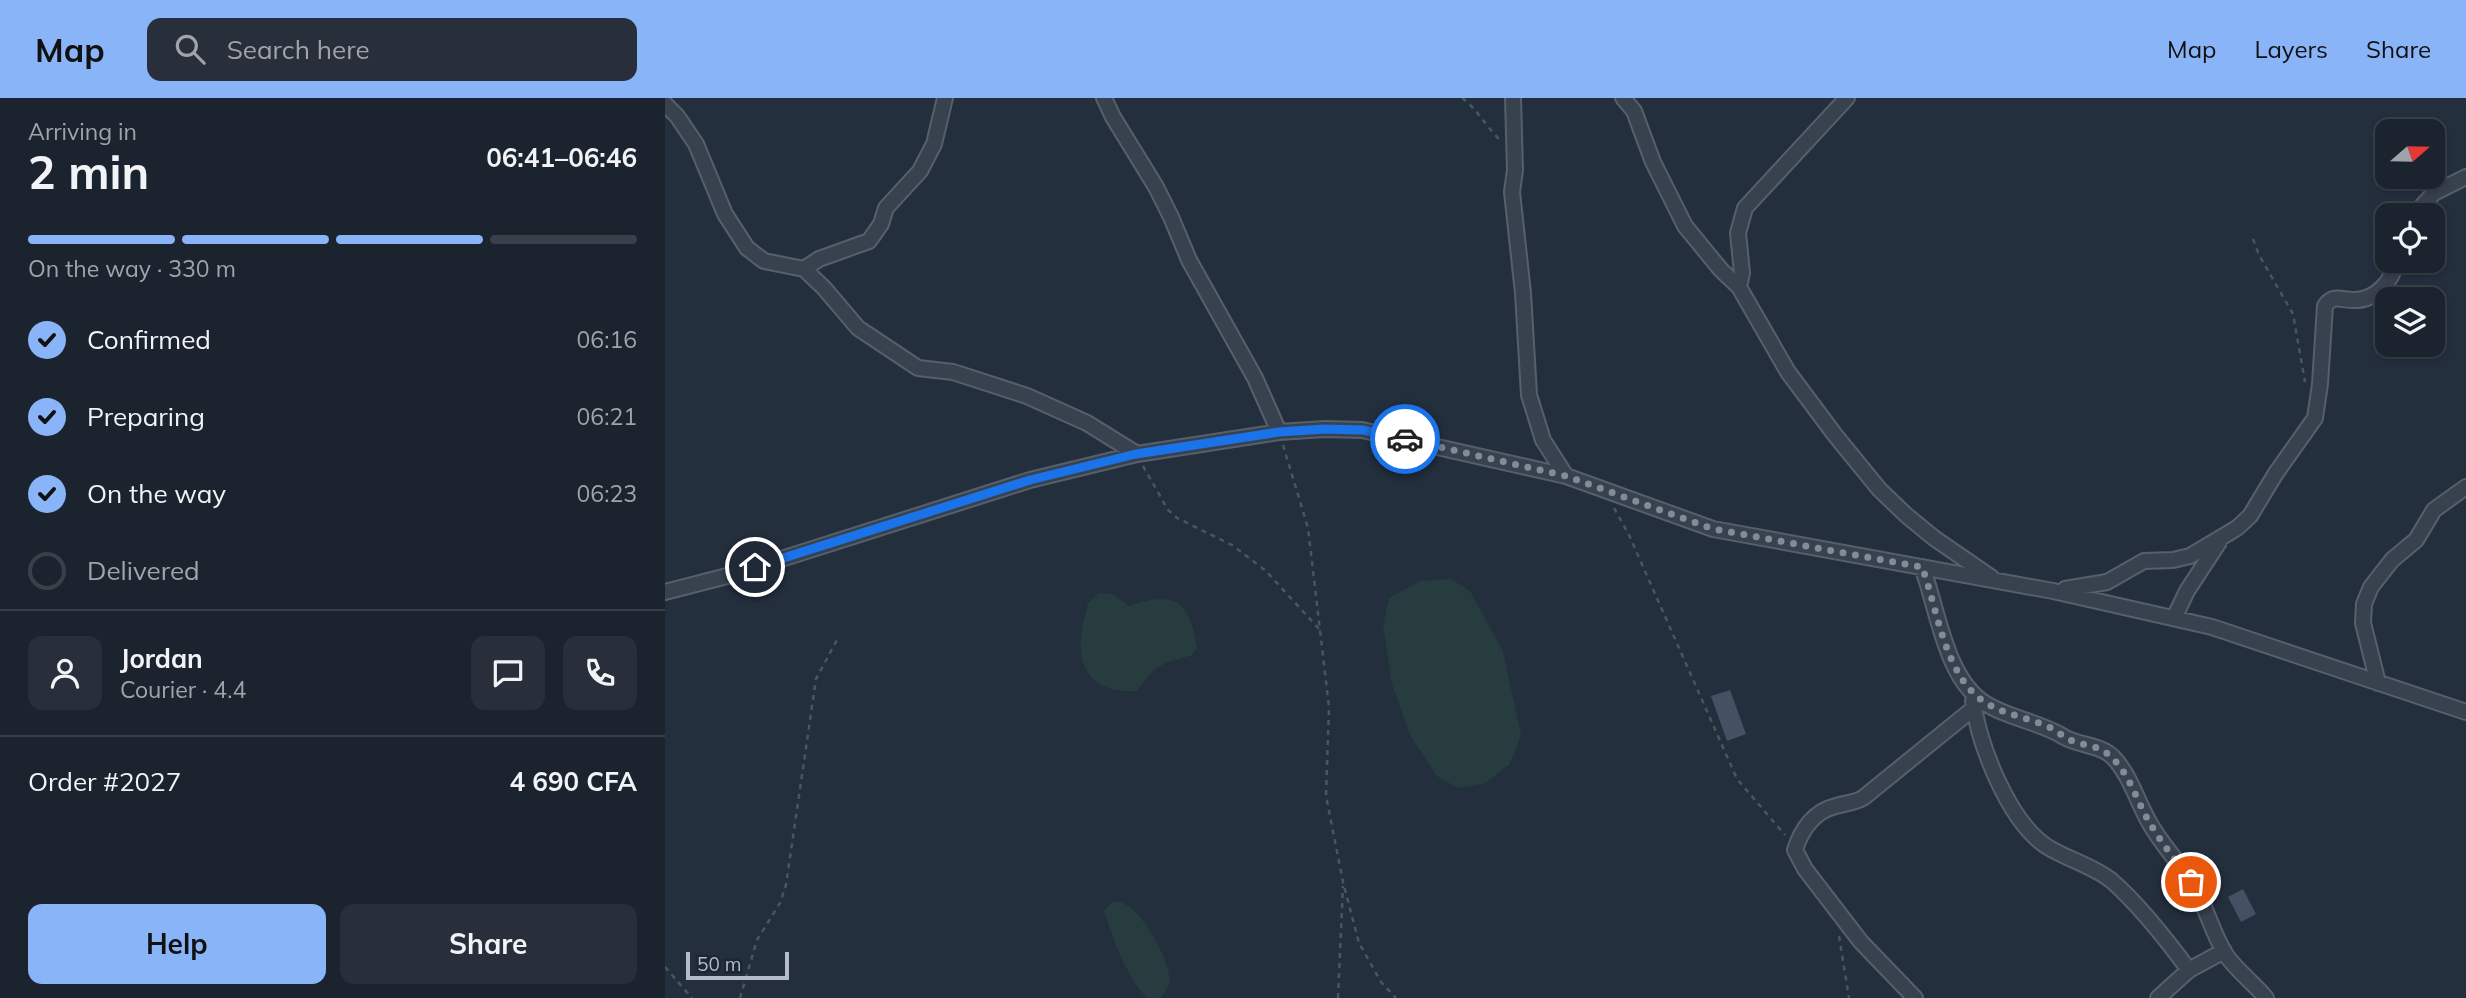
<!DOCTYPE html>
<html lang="en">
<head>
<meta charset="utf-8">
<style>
  body { margin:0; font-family:Mulish,sans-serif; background:#282f3a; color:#f1f3f6; height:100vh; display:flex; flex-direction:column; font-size:26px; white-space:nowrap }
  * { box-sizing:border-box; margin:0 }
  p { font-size:23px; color:#a0a4aa }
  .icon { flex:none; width:38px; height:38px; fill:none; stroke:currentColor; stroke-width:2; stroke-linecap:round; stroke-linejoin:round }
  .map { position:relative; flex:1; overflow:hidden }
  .drawer { display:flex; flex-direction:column; background:#1b232e; width:665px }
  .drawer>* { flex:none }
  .needle { width:46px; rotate:70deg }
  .fabs { position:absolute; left:1710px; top:21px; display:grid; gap:14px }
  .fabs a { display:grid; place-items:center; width:70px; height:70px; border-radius:14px; background:#1b232e; box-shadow:0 4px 10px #0003,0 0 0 2px #39404a; font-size:35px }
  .scale { position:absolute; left:21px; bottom:18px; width:103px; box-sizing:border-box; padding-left:7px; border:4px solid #b4bcc9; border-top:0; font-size:19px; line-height:24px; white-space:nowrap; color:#b4bcc9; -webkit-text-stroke:5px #1d2633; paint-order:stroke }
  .pin { position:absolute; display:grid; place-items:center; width:60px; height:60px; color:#fff; margin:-30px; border:4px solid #fff; border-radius:50%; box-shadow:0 2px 7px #0007 }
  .courier { position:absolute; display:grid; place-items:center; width:70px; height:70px; margin:-35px; border:5px solid #1a73e8; border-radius:50%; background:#fff; color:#222; box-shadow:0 2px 9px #0007 }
  .headline em { font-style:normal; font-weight:700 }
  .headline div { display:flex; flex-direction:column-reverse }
  .headline { display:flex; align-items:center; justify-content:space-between; height:119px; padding:0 28px }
  h1 { font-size:46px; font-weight:700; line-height:52px }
  .bar { display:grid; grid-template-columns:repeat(4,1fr); gap:10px 7px; align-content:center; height:84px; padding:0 28px }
  .bar i { height:9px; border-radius:5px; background:#39404a }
  .bar .selected { background:#8ab4f8 }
  .bar p { grid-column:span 4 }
  .line { display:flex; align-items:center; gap:18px; padding:0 28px; border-top:2px solid #39404a }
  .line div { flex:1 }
  .round { display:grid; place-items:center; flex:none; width:74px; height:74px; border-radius:14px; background:#282f3a }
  ol { padding:0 28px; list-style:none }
  li { display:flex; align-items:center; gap:21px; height:77px }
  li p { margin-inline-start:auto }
  li .icon { padding:7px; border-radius:50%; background:#8ab4f8; color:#111; stroke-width:4 }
  li:last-child { color:#a0a4aa }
  li i { width:38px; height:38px; border:4px solid #39404a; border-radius:50% }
  .action { display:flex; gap:14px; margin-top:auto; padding:14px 28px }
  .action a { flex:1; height:80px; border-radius:14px; background:#8ab4f8; color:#111; font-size:28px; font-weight:700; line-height:80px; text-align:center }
  .action a+a { background:#282f3a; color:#f1f3f6 }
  header { display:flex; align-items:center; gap:42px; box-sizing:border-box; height:98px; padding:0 35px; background:#8ab4f8; color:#111 }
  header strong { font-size:33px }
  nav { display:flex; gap:38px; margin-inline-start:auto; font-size:24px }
  .search { width:490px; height:63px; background:#282f3a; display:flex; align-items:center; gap:18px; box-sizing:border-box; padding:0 24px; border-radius:14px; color:#a0a4aa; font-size:26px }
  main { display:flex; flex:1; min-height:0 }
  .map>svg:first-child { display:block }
  .green { fill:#263c3f }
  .building { fill:#455162 }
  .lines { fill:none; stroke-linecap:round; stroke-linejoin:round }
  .minor-casing { stroke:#565f6c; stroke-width:18 }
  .path { stroke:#44595c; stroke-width:2.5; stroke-dasharray:5 5; stroke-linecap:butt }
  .minor { stroke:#38414e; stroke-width:14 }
  .done { stroke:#828b98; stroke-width:7; stroke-dasharray:0 12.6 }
  .route { stroke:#1a73e8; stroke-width:9 }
</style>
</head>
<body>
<header>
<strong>Map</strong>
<div class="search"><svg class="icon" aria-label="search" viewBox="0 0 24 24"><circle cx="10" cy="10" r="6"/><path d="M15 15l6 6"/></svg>Search here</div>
<nav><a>Map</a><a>Layers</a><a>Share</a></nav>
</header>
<main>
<section class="drawer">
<div class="headline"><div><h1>2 min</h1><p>Arriving in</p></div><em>06:41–06:46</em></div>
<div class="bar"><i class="selected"></i><i class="selected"></i><i class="selected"></i><i></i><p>On the way · 330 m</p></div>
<ol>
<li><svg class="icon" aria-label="check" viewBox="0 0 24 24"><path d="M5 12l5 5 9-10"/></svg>Confirmed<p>06:16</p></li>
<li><svg class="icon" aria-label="check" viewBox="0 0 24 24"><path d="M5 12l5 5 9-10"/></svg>Preparing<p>06:21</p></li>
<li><svg class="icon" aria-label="check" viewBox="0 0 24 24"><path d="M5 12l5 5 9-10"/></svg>On the way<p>06:23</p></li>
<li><i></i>Delivered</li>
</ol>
<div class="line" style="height:126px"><a class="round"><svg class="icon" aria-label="person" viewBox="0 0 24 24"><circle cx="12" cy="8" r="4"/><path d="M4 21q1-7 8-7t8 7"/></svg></a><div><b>Jordan</b><p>Courier · 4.4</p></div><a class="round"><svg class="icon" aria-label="chat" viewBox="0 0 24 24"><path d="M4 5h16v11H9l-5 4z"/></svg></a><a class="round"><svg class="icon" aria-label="phone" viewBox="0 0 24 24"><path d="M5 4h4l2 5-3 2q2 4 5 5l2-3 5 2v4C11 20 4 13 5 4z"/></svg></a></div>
<div class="line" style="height:91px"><div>Order #2027</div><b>4 690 CFA</b></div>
<div class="action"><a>Help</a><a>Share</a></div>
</section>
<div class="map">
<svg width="1801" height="900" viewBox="0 0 1801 900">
  <rect width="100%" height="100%" fill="#242f3e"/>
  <!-- green -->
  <path class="green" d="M786,481L805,493L838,553L856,637L845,666L818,686L793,690L772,678L745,637L727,586L718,527L724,500L755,483Z
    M434,495L447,496L464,508C509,492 525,502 532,550L527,557L500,565L488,573L472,593C444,595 420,586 416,554C414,539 420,519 423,505Z
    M447,804C451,804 455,803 458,805C477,812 508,866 504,885C503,890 498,896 496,900H482C460,876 449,844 439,813Z"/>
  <!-- building -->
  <path class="building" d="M1065,592L1081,636L1062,643L1046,598Z
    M1539,759L1550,778L1538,785L1526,767Z
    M1578,791L1591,816L1576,824L1563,799Z"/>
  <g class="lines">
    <defs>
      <path id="minor" d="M439,0L448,19L491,89L506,119L524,162L590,280L614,334
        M848,0L850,72L847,94L858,195L864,297L878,342L901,378
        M958,0L969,13L988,64L1020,128L1056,172L1074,189L1123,274L1170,337L1214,391L1241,417L1269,440L1327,480
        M0,6L12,18L31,46L60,116L82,150L99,163L139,171L159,190L193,230L253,270L288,274L362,298L422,325L472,356
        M1749,117L1769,95L1801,79
        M139,171L154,161L204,143L216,126L221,110L255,73L269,46L280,0
        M1074,189L1077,175L1073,135L1080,110L1182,0
        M1257,469C1273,511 1280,581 1321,606C1346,621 1375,624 1399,639C1415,648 1434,646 1448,659C1465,677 1472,703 1484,724C1496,746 1514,764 1527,785C1541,807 1547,835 1561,857C1572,873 1589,885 1601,900
        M1400,491L1442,484L1479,463L1508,462L1525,458L1572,430L1585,418L1611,375L1650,320L1655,286L1660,208C1668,195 1678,203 1690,202C1712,202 1727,182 1732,163
        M0,494L66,477L365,382L472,356L614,334L660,331L697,332L901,378L1048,431L1388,493L1547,529L1801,614
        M1509,520L1522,493L1554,444
        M1713,585L1698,525L1699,506L1706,489L1727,462L1751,442L1769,412L1801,389
        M1308,603C1314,647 1343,722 1381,748C1401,761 1429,768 1447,783C1472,805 1504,845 1524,872L1493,900
        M1524,872L1559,853
        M1250,900L1196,844L1140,771L1130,752C1136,732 1149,713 1171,708C1181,705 1189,705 1198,700L1309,610"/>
    </defs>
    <!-- minor casing -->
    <use href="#minor" class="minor-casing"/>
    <!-- path -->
    <path class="path" d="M797,0C812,11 821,28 834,41
      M1588,141L1594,157L1628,216L1640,284
      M618,347L643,430L664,609L661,698L678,784L694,845L716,884L731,900
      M478,368L503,412L512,420L567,447L601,473L654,531
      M949,410L964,437L1072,681L1120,737
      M1174,838L1184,900
      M0,869L27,900
      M75,900L92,842L115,805L121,787L151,581L174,538
      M673,900L678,788"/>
    <!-- minor -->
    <use href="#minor" class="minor"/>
  </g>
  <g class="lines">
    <!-- done -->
    <path class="done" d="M740,341L901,378L1048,431L1257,469C1273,512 1280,582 1323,606C1343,618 1367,620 1388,631C1392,634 1397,637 1401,640C1415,648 1433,646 1445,658C1465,675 1472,705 1486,727C1498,747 1513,765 1526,784"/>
    <!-- route -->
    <path class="route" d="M90,469L365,382L471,356L614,334L660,331L698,332L740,341"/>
  </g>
</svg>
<div class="fabs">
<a><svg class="needle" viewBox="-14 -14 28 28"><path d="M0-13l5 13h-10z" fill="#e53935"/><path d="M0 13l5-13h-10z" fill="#a0a4aa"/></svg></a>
<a><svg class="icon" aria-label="locate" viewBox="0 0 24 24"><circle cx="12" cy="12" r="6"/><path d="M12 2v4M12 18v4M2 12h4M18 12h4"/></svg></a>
<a><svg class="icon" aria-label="layers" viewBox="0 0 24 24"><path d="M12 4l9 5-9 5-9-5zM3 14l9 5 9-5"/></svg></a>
</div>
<div class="scale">50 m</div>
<div class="pin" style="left:1526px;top:784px;background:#ea580c"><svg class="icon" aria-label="bag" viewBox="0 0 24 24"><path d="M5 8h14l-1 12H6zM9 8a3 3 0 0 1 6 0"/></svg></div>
<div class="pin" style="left:90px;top:469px;background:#1f2937"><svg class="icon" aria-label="home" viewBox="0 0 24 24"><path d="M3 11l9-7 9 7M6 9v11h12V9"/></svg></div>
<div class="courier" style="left:740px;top:341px"><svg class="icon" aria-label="car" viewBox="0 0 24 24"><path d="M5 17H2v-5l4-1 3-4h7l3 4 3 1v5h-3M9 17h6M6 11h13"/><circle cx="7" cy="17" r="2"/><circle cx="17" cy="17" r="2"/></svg></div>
</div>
</main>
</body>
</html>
